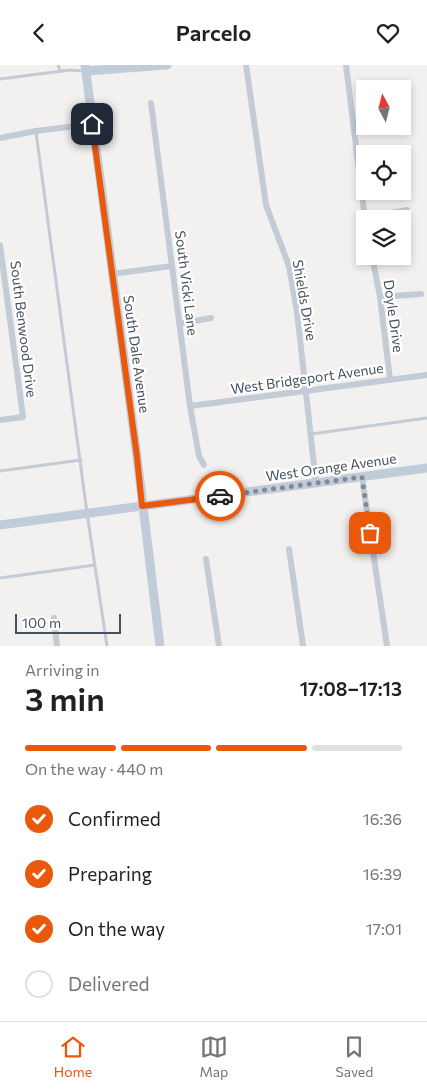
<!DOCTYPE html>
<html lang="en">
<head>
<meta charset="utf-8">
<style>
  body { margin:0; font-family:Commissioner,sans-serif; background:#f2f2f2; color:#202124; height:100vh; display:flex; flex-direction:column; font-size:19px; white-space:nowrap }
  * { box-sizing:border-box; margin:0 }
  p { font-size:16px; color:#757577 }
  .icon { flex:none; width:28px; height:28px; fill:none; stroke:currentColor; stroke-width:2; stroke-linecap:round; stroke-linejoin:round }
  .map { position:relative; height:581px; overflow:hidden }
  .panel { display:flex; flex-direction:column; background:#fff; flex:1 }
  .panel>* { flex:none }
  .needle { width:32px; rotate:353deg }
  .tools { position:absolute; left:356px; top:15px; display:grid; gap:10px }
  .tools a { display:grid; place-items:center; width:55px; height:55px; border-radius:0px; background:#fff; box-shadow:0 2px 8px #0003; font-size:25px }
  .scale { position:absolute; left:15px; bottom:12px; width:106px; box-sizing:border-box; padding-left:5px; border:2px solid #465260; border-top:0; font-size:14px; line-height:18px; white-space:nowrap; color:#465260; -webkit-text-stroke:4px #fff; paint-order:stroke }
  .pin { position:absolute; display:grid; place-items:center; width:42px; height:42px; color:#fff; margin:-21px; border-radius:10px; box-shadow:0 2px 8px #0006 }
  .courier { position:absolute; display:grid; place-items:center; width:50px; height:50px; margin:-25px; border:4px solid #ea580c; border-radius:50%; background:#fff; color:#222; box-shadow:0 1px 6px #0007 }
  .overview em { font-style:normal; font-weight:600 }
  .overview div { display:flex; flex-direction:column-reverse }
  .overview { display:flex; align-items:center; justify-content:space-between; height:85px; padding:0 25px }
  h1 { font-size:32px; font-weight:600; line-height:38px }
  .bar { display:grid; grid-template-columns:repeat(4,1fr); gap:8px 5px; align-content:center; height:60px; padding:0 25px }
  .bar i { height:6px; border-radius:4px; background:#e0e0e0 }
  .bar .on { background:#ea580c }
  .bar p { grid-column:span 4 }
  ol { padding:0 25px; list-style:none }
  li { display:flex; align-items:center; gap:15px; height:55px }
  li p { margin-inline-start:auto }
  li .icon { padding:5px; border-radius:50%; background:#ea580c; color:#fff; stroke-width:4 }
  li:last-child { color:#757577 }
  li i { width:28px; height:28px; border:2px solid #e0e0e0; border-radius:50% }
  header { display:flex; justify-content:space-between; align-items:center; height:65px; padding:0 25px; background:#fff; font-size:22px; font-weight:600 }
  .tab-bar { display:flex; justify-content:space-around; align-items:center; height:70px; border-top:1px solid #e0e0e0; background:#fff; font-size:14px; color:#757577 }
  .tab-bar a { display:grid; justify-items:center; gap:2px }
  .tab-bar .on { color:#ea580c }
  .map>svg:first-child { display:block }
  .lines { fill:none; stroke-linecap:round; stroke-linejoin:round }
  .lane { stroke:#c2cbd6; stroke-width:3 }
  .street { stroke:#c2cbd6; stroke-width:6 }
  .secondary { stroke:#c1ccdb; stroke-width:9 }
  .done { stroke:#838992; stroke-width:5; stroke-dasharray:0 9 }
  .route { stroke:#ea580c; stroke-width:6 }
  .labels { text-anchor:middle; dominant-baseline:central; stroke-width:4.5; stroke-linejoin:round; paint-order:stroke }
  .street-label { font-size:14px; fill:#465260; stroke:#fff }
</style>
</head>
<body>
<header><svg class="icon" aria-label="back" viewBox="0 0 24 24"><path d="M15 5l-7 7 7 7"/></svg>Parcelo<svg class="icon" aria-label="heart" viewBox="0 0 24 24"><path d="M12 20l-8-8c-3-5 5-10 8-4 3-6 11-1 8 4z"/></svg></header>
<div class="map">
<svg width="427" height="581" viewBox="0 0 427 581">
  <rect width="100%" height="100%" fill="#f3f0f0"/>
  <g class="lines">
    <!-- lane -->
    <path class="lane" d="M58,0L60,6
      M0,14L70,5L84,6
      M36,67L87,448L107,581
      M311,369L427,353
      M0,406L81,395
      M0,513L95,500"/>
    <!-- street -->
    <path class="street" d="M246,0L266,140L289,201L297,247L316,418
      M346,0L365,154
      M151,38L190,341L199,391L204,400
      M355,67L395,62
      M0,73L36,66L92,59
      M365,153L407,145
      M0,180L23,352L0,355
      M372,191L380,232L390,314
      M112,209L172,201
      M380,232L421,229
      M179,259L211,253
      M190,341L427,310
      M362,412L387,581
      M289,484L303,581
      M206,494L219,581
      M54,553L57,581"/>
    <!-- secondary -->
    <path class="secondary" d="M85,0L137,392L160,581
      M86,6L167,0
      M0,460L427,403"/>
  </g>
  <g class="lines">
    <!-- done -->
    <path class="done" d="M220,431L362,412L370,468"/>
    <!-- route -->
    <path class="route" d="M92,59L137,392L142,441L220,431"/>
  </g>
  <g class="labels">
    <!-- street labels -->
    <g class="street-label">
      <text transform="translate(187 218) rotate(83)">South Vicki Lane</text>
      <text transform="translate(305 235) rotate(80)">Shields Drive</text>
      <text transform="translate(394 251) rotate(82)">Doyle Drive</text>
      <text transform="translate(24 264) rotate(83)">South Benwood Drive</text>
      <text transform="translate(137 289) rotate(82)">South Dale Avenue</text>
      <text transform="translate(307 313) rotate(-8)">West Bridgeport Avenue</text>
      <text transform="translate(331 402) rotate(-8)">West Orange Avenue</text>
    </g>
  </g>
</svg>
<div class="tools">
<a><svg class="needle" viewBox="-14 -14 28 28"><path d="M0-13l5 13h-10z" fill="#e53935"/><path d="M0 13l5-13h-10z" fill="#757577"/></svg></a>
<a><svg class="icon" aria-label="locate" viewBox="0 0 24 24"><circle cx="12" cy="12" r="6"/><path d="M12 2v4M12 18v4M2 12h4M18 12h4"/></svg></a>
<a><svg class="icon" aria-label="layers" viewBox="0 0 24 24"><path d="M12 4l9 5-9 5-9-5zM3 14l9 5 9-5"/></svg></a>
</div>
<div class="scale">100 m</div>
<div class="pin" style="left:370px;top:468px;background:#ea580c"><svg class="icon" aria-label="bag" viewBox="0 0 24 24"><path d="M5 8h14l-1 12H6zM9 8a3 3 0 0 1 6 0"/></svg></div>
<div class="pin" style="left:92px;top:59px;background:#1f2937"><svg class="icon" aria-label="home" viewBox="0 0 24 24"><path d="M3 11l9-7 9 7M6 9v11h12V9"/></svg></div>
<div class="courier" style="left:220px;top:431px"><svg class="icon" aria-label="car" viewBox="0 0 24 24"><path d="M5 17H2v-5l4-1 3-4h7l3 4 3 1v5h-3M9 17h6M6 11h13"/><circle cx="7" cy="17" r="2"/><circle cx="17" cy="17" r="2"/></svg></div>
</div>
<section class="panel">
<div class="overview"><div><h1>3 min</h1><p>Arriving in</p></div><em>17:08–17:13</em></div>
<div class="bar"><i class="on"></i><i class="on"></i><i class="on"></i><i></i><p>On the way · 440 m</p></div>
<ol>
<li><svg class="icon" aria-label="check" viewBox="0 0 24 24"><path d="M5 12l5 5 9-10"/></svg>Confirmed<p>16:36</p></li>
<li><svg class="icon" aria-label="check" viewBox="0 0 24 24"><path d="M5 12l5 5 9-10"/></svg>Preparing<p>16:39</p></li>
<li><svg class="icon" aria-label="check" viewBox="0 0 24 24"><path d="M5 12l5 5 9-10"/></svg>On the way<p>17:01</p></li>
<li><i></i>Delivered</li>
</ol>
</section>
<nav class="tab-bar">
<a class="on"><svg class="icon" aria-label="home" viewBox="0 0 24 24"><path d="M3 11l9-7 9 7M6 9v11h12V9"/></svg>Home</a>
<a><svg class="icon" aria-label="map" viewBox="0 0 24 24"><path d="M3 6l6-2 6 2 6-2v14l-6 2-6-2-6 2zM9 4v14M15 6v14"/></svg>Map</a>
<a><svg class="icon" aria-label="saved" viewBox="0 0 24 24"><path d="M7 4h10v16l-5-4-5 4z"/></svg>Saved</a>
</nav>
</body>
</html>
